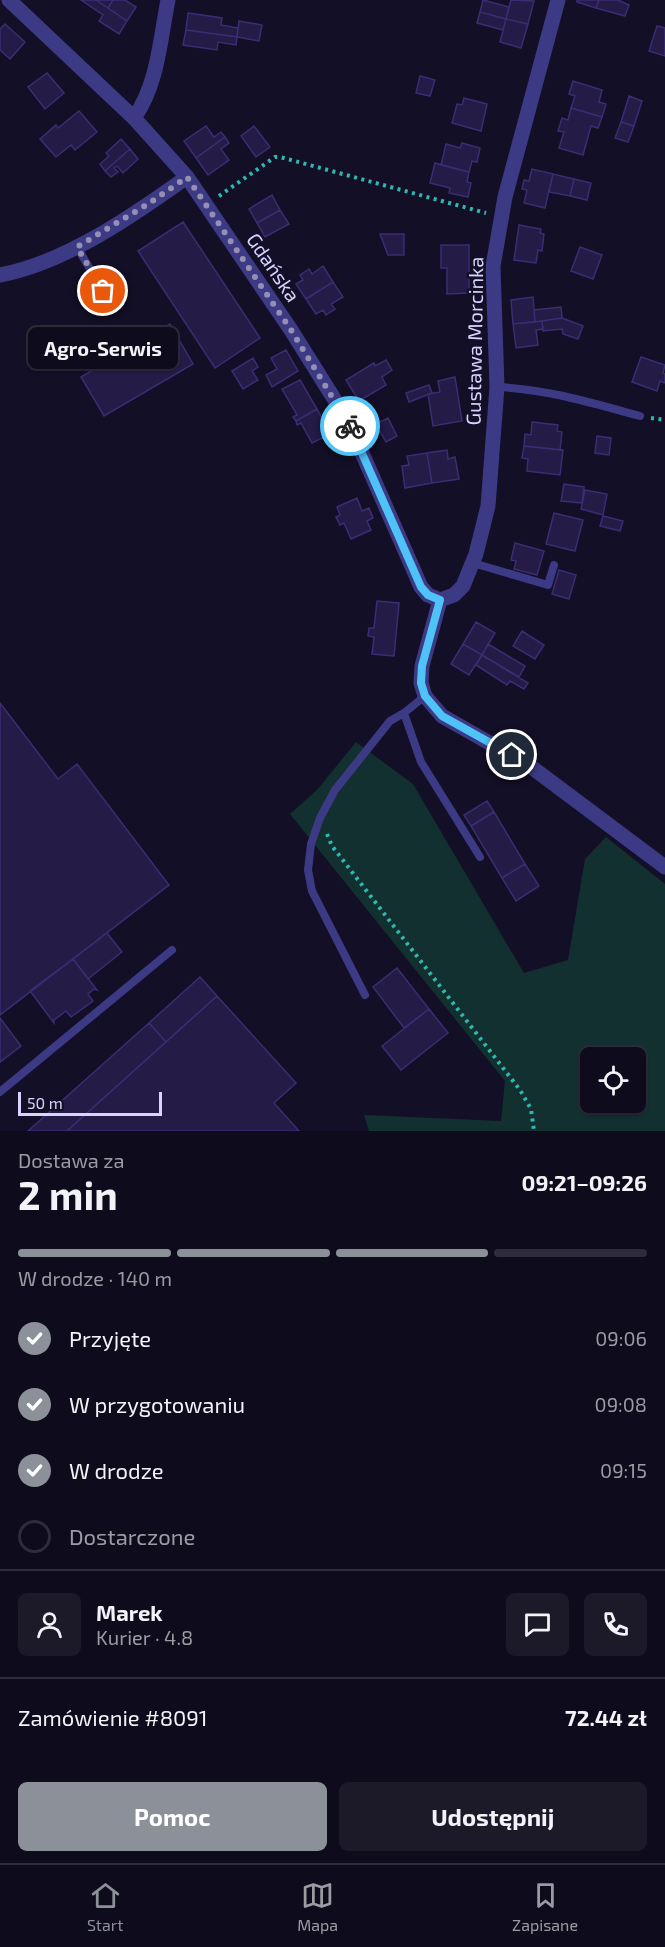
<!DOCTYPE html>
<html lang="pl">
<head>
<meta charset="utf-8">
<style>
  body { margin:0; font-family:"Exo 2",sans-serif; background:#1c1929; color:#f1f3f6; height:100vh; display:flex; flex-direction:column; font-size:22px; white-space:nowrap }
  * { box-sizing:border-box; margin:0 }
  p { font-size:20px; color:#9b9ba3 }
  .icon { flex:none; width:33px; height:33px; fill:none; stroke:currentColor; stroke-width:2; stroke-linecap:round; stroke-linejoin:round }
  .map { position:relative; height:1131px; overflow:hidden }
  .details { display:flex; flex-direction:column; background:#0e0b1c; flex:1 }
  .details>* { flex:none }
  .tools { position:absolute; left:580px; top:1047px; display:grid; gap:12px }
  .tools a { display:grid; place-items:center; width:66px; height:66px; border-radius:9px; background:#0e0b1c; box-shadow:0 2px 4px #0004,0 0 0 2px #2e2b3b; font-size:30px }
  .scale { position:absolute; left:18px; bottom:15px; width:144px; box-sizing:border-box; padding-left:6px; border:3px solid #d9d4ff; border-top:0; font-size:16px; line-height:21px; white-space:nowrap; color:#d9d4ff; -webkit-text-stroke:4px #130f26; paint-order:stroke }
  .pin { position:absolute; display:grid; place-items:center; width:51px; height:51px; color:#fff; margin:-26px; border:3px solid #fff; border-radius:50%; box-shadow:0 2px 6px #0007 }
  .courier { position:absolute; display:grid; place-items:center; width:60px; height:60px; margin:-30px; border:4px solid #4fc3f7; border-radius:50%; background:#fff; color:#222; box-shadow:0 2px 8px #0007 }
  .bubble { position:absolute; height:42px; border-radius:9px; background:#0e0b1c; box-shadow:0 2px 4px #0004,0 0 0 2px #2e2b3b; font-size:20px; font-weight:700; line-height:42px; text-align:center }
  .overview em { font-style:normal; font-weight:700 }
  .overview div { display:flex; flex-direction:column-reverse }
  .overview { display:flex; align-items:center; justify-content:space-between; height:102px; padding:0 18px }
  h1 { font-size:39px; font-weight:700; line-height:45px }
  .bar { display:grid; grid-template-columns:repeat(4,1fr); gap:9px 6px; align-content:center; height:72px; padding:0 18px }
  .bar i { height:8px; border-radius:4px; background:#2e2b3b }
  .bar .active { background:#8c9099 }
  .bar p { grid-column:span 4 }
  .line { display:flex; align-items:center; gap:15px; padding:0 18px; border-top:2px solid #2e2b3b }
  .line div { flex:1 }
  .round { display:grid; place-items:center; flex:none; width:63px; height:63px; border-radius:9px; background:#1c1929 }
  ol { padding:0 18px; list-style:none }
  li { display:flex; align-items:center; gap:18px; height:66px }
  li p { margin-inline-start:auto }
  li .icon { padding:6px; border-radius:50%; background:#8c9099; color:#fff; stroke-width:4 }
  li:last-child { color:#9b9ba3 }
  li i { width:33px; height:33px; border:3px solid #2e2b3b; border-radius:50% }
  .button { display:flex; gap:12px; margin-top:auto; padding:12px 18px }
  .button a { flex:1; height:69px; border-radius:9px; background:#8c9099; color:#fff; font-size:24px; font-weight:700; line-height:69px; text-align:center }
  .button a+a { background:#1c1929; color:#f1f3f6 }
  .dock { display:flex; justify-content:space-around; align-items:center; height:84px; border-top:2px solid #2e2b3b; background:#0e0b1c; font-size:16px; color:#9b9ba3 }
  .dock a { display:grid; justify-items:center; gap:3px }
  .dock .active { color:#8c9099 }
  .map>svg:first-child { display:block }
  .green { fill:#12302f; fill-rule:evenodd }
  .building { fill:#241b47; stroke:#3b2d73; stroke-width:1.5 }
  .lines { fill:none; stroke-linecap:round; stroke-linejoin:round }
  .path { stroke:#2fb8b0; stroke-width:4; stroke-dasharray:3 4.5; stroke-linecap:butt }
  .service { stroke:#3d3a85; stroke-width:8 }
  .minor { stroke:#3d3a85; stroke-width:15 }
  .done { stroke:#948fb3; stroke-width:6; stroke-dasharray:0 10.8 }
  .route { stroke:#4fc3f7; stroke-width:8 }
  .labels { text-anchor:middle; dominant-baseline:central; stroke-width:5; stroke-linejoin:round; paint-order:stroke }
  .street-label { font-size:20px; fill:#d9d4ff; stroke:#130f26 }
</style>
</head>
<body>
<div class="map">
<svg width="665" height="1131" viewBox="0 0 665 1131">
  <rect width="100%" height="100%" fill="#130f26"/>
  <!-- green -->
  <path class="green" d="M356,742L413,784L524,973L568,960L585,859L606,837L665,884V1131H369L364,1115L501,1121L505,1081L290,814L317,790ZM591,1058H636V1102H591Z"/>
  <!-- building -->
  <path class="building" d="M81,0H96L127,21L119,34L99,21L103,15Z
    M96,0H113L108,8Z
    M113,0H125L136,7L127,21L108,8Z
    M483,0L509,7L506,19L480,12Z
    M511,0L534,1L528,24L506,19Z
    M577,0H599L596,8L577,2Z
    M599,0H618L629,5L625,16L596,8Z
    M480,12L506,19L503,30L477,23Z
    M188,13L222,18L221,25L238,28L237,37L186,30Z
    M506,19L528,24L521,48L500,42Z
    M239,21L262,25L259,41L237,37Z
    M5,24L25,42L10,59L0,50V29Z
    M657,26L665,28V56L649,51Z
    M186,30L237,37L236,45L218,42L217,50L183,45Z
    M47,73L64,93L45,109L28,87Z
    M420,76L435,80L430,96L416,93Z
    M573,81L602,90L599,102L606,104L602,117L571,108L575,96L569,94Z
    M629,96L642,101L634,126L621,122Z
    M464,98L487,104L481,131L452,123L457,104L462,105Z
    M571,108L602,117L598,128L591,126L583,155L559,148L564,132L558,131L562,118L568,120Z
    M79,111L97,132L75,150L71,145L56,157L40,139L56,125L58,128Z
    M621,122L634,126L628,142L615,138Z
    M206,126L214,137L221,132L225,137L196,158L184,141Z
    M254,126L270,147L256,157L241,136Z
    M225,137L229,143L221,149L229,160L208,175L196,158Z
    M121,139L130,149L105,171L100,164L109,156L106,153Z
    M462,143L480,148L477,162L472,161L469,172L441,165L446,144L460,148Z
    M130,149L138,159L123,173L117,166L114,168L118,172L111,177L105,171Z
    M435,163L469,172L467,182L471,183L468,197L449,193L450,188L430,183Z
    M532,169L553,174L545,208L524,203L527,190L522,189L524,180L529,181Z
    M553,174L574,179L570,196L549,192Z
    M574,179L591,183L587,200L570,196Z
    M272,195L280,210L257,223L249,209Z
    M280,210L289,224L265,237L257,223Z
    M183,222L260,338L215,368L138,251Z
    M519,225L541,229L540,233L544,234L542,251L538,250L536,263L514,260Z
    M380,234H404V255H388Z
    M441,245H469V293L447,294V268H441Z
    M580,247L602,255L593,279L571,271Z
    M323,266L333,282L306,299L296,284L303,280L300,275L309,269L312,274Z
    M333,282L343,297L331,304L335,309L326,315L323,310L316,314L306,299Z
    M533,297L535,322L513,324L511,300Z
    M561,307L562,318L535,322L534,310Z
    M562,318L583,326L578,339L563,334L562,329L543,331L542,321Z
    M542,321L543,329L536,330L538,345L516,348L513,324Z
    M170,324L193,364L104,416L81,377Z
    M286,350L298,371L272,387L266,375L277,369L271,358Z
    M641,357L665,365L663,373L665,374V383L660,381L657,391L632,382Z
    M253,358L258,367L252,371L258,380L243,389L232,371Z
    M386,360L392,370L382,377L386,385L359,401L346,380L374,363L375,366Z
    M455,377L462,421L433,426L428,394L440,392L438,381Z
    M300,380L317,409L296,421L293,417L297,415L282,389Z
    M429,385L432,393L409,402L406,393Z
    M317,409L330,434L312,443L301,423L297,425L296,421Z
    M388,418L397,436L386,442L376,424Z
    M532,422L558,425L557,431L562,432L560,450L524,446L525,434L531,435Z
    M597,436L611,438L609,455L595,453Z
    M524,446L563,450L560,475L527,471L528,459L522,458Z
    M447,450L448,459L455,457L459,479L432,483L427,453Z
    M427,453L432,483L405,488L402,466L409,465L407,456Z
    M564,484L584,487L582,503L561,501Z
    M585,490L607,494L603,515L581,509Z
    M357,498L362,511L369,508L373,518L367,521L371,530L351,539L344,523L340,525L336,517L340,515L337,507Z
    M554,513L583,520L575,551L546,544Z
    M603,516L623,521L620,531L600,526Z
    M515,543L544,551L537,575L514,569L516,561L511,560Z
    M559,570L576,575L569,599L552,594Z
    M377,601L399,603L394,656L372,654L374,637L368,636L369,628H374Z
    M476,622L495,633L482,655L463,644Z
    M522,631L544,645L535,659L513,646Z
    M463,644L482,655L469,675L451,664Z
    M488,644L525,666L519,677L482,655Z
    M482,655L528,683L524,689L510,681L507,685L476,665Z
    M0,703L58,779L77,764L169,885L0,1015Z
    M487,801L494,812L471,826L464,815Z
    M494,812L525,864L502,878L471,826Z
    M525,864L539,886L516,901L502,878Z
    M107,933L122,952L88,979L73,959Z
    M73,959L97,990L94,989L88,994L93,1001L71,1017L66,1011L54,1020V1023L30,991Z
    M397,968L429,1009L404,1028L373,987Z
    M200,977L217,996L166,1042L149,1023Z
    M217,996L296,1083L274,1103L299,1131H67Z
    M429,1009L448,1033L401,1070L382,1046Z
    M0,1018L21,1046L0,1062Z
    M149,1023L166,1042L67,1131H28Z"/>
  <g class="lines">
    <!-- path -->
    <path class="path" d="M219,196L275,157H280L486,213
      M651,418L665,420
      M327,834L332,846L520,1090L531,1109L534,1131"/>
    <!-- service -->
    <path class="service" d="M77,247L103,291
      M497,387C547,389 592,403 640,416
      M473,563L548,585L554,565
      M404,713L421,762L480,857
      M365,995L312,891L308,870L311,844L320,818L335,790L390,721L404,713L425,696
      M0,1092L172,950"/>
    <!-- minor -->
    <path class="minor" d="M9,0L134,118L187,177L291,330L348,421L421,587L428,595L440,600
      M134,118C158,84 160,40 168,0
      M0,275C65,263 134,215 187,177
      M440,600L454,595L463,586L476,554L488,506L497,387L493,266L505,197L558,0
      M440,600L422,666L421,683L425,696L442,716L530,766L665,867"/>
  </g>
  <g class="lines">
    <!-- done -->
    <path class="done" d="M103,291L77,247L148,204L187,177L291,330L350,426"/>
    <!-- route -->
    <path class="route" d="M350,426L421,587L428,595L440,600L422,666L421,683L425,696L442,716L512,755"/>
  </g>
  <g class="labels">
    <!-- street labels -->
    <g class="street-label">
      <text transform="translate(274 267) rotate(56)">Gdańska</text>
      <text transform="translate(474 341) rotate(-89)">Gustawa Morcinka</text>
    </g>
  </g>
</svg>
<div class="tools">
<a><svg class="icon" aria-label="locate" viewBox="0 0 24 24"><circle cx="12" cy="12" r="6"/><path d="M12 2v4M12 18v4M2 12h4M18 12h4"/></svg></a>
</div>
<div class="scale">50 m</div>
<div class="pin" style="left:103px;top:291px;background:#ea580c"><svg class="icon" aria-label="bag" viewBox="0 0 24 24"><path d="M5 8h14l-1 12H6zM9 8a3 3 0 0 1 6 0"/></svg></div>
<div class="pin" style="left:512px;top:755px;background:#1f2937"><svg class="icon" aria-label="home" viewBox="0 0 24 24"><path d="M3 11l9-7 9 7M6 9v11h12V9"/></svg></div>
<div class="courier" style="left:350px;top:426px"><svg class="icon" aria-label="bike" viewBox="0 0 24 24"><circle cx="6" cy="16" r="4"/><circle cx="18" cy="16" r="4"/><path d="M6 16l4-8h5l3 8M10 8l3 8H6M13 5h3"/></svg></div>
<div class="bubble" style="left:28px;top:327px;width:150px">Agro-Serwis</div>
</div>
<section class="details">
<div class="overview"><div><h1>2 min</h1><p>Dostawa za</p></div><em>09:21–09:26</em></div>
<div class="bar"><i class="active"></i><i class="active"></i><i class="active"></i><i></i><p>W drodze · 140 m</p></div>
<ol>
<li><svg class="icon" aria-label="check" viewBox="0 0 24 24"><path d="M5 12l5 5 9-10"/></svg>Przyjęte<p>09:06</p></li>
<li><svg class="icon" aria-label="check" viewBox="0 0 24 24"><path d="M5 12l5 5 9-10"/></svg>W przygotowaniu<p>09:08</p></li>
<li><svg class="icon" aria-label="check" viewBox="0 0 24 24"><path d="M5 12l5 5 9-10"/></svg>W drodze<p>09:15</p></li>
<li><i></i>Dostarczone</li>
</ol>
<div class="line" style="height:108px"><a class="round"><svg class="icon" aria-label="person" viewBox="0 0 24 24"><circle cx="12" cy="8" r="4"/><path d="M4 21q1-7 8-7t8 7"/></svg></a><div><b>Marek</b><p>Kurier · 4.8</p></div><a class="round"><svg class="icon" aria-label="chat" viewBox="0 0 24 24"><path d="M4 5h16v11H9l-5 4z"/></svg></a><a class="round"><svg class="icon" aria-label="phone" viewBox="0 0 24 24"><path d="M5 4h4l2 5-3 2q2 4 5 5l2-3 5 2v4C11 20 4 13 5 4z"/></svg></a></div>
<div class="line" style="height:78px"><div>Zamówienie #8091</div><b>72.44 zł</b></div>
<div class="button"><a>Pomoc</a><a>Udostępnij</a></div>
</section>
<nav class="dock">
<a class="active"><svg class="icon" aria-label="home" viewBox="0 0 24 24"><path d="M3 11l9-7 9 7M6 9v11h12V9"/></svg>Start</a>
<a><svg class="icon" aria-label="map" viewBox="0 0 24 24"><path d="M3 6l6-2 6 2 6-2v14l-6 2-6-2-6 2zM9 4v14M15 6v14"/></svg>Mapa</a>
<a><svg class="icon" aria-label="saved" viewBox="0 0 24 24"><path d="M7 4h10v16l-5-4-5 4z"/></svg>Zapisane</a>
</nav>
</body>
</html>
